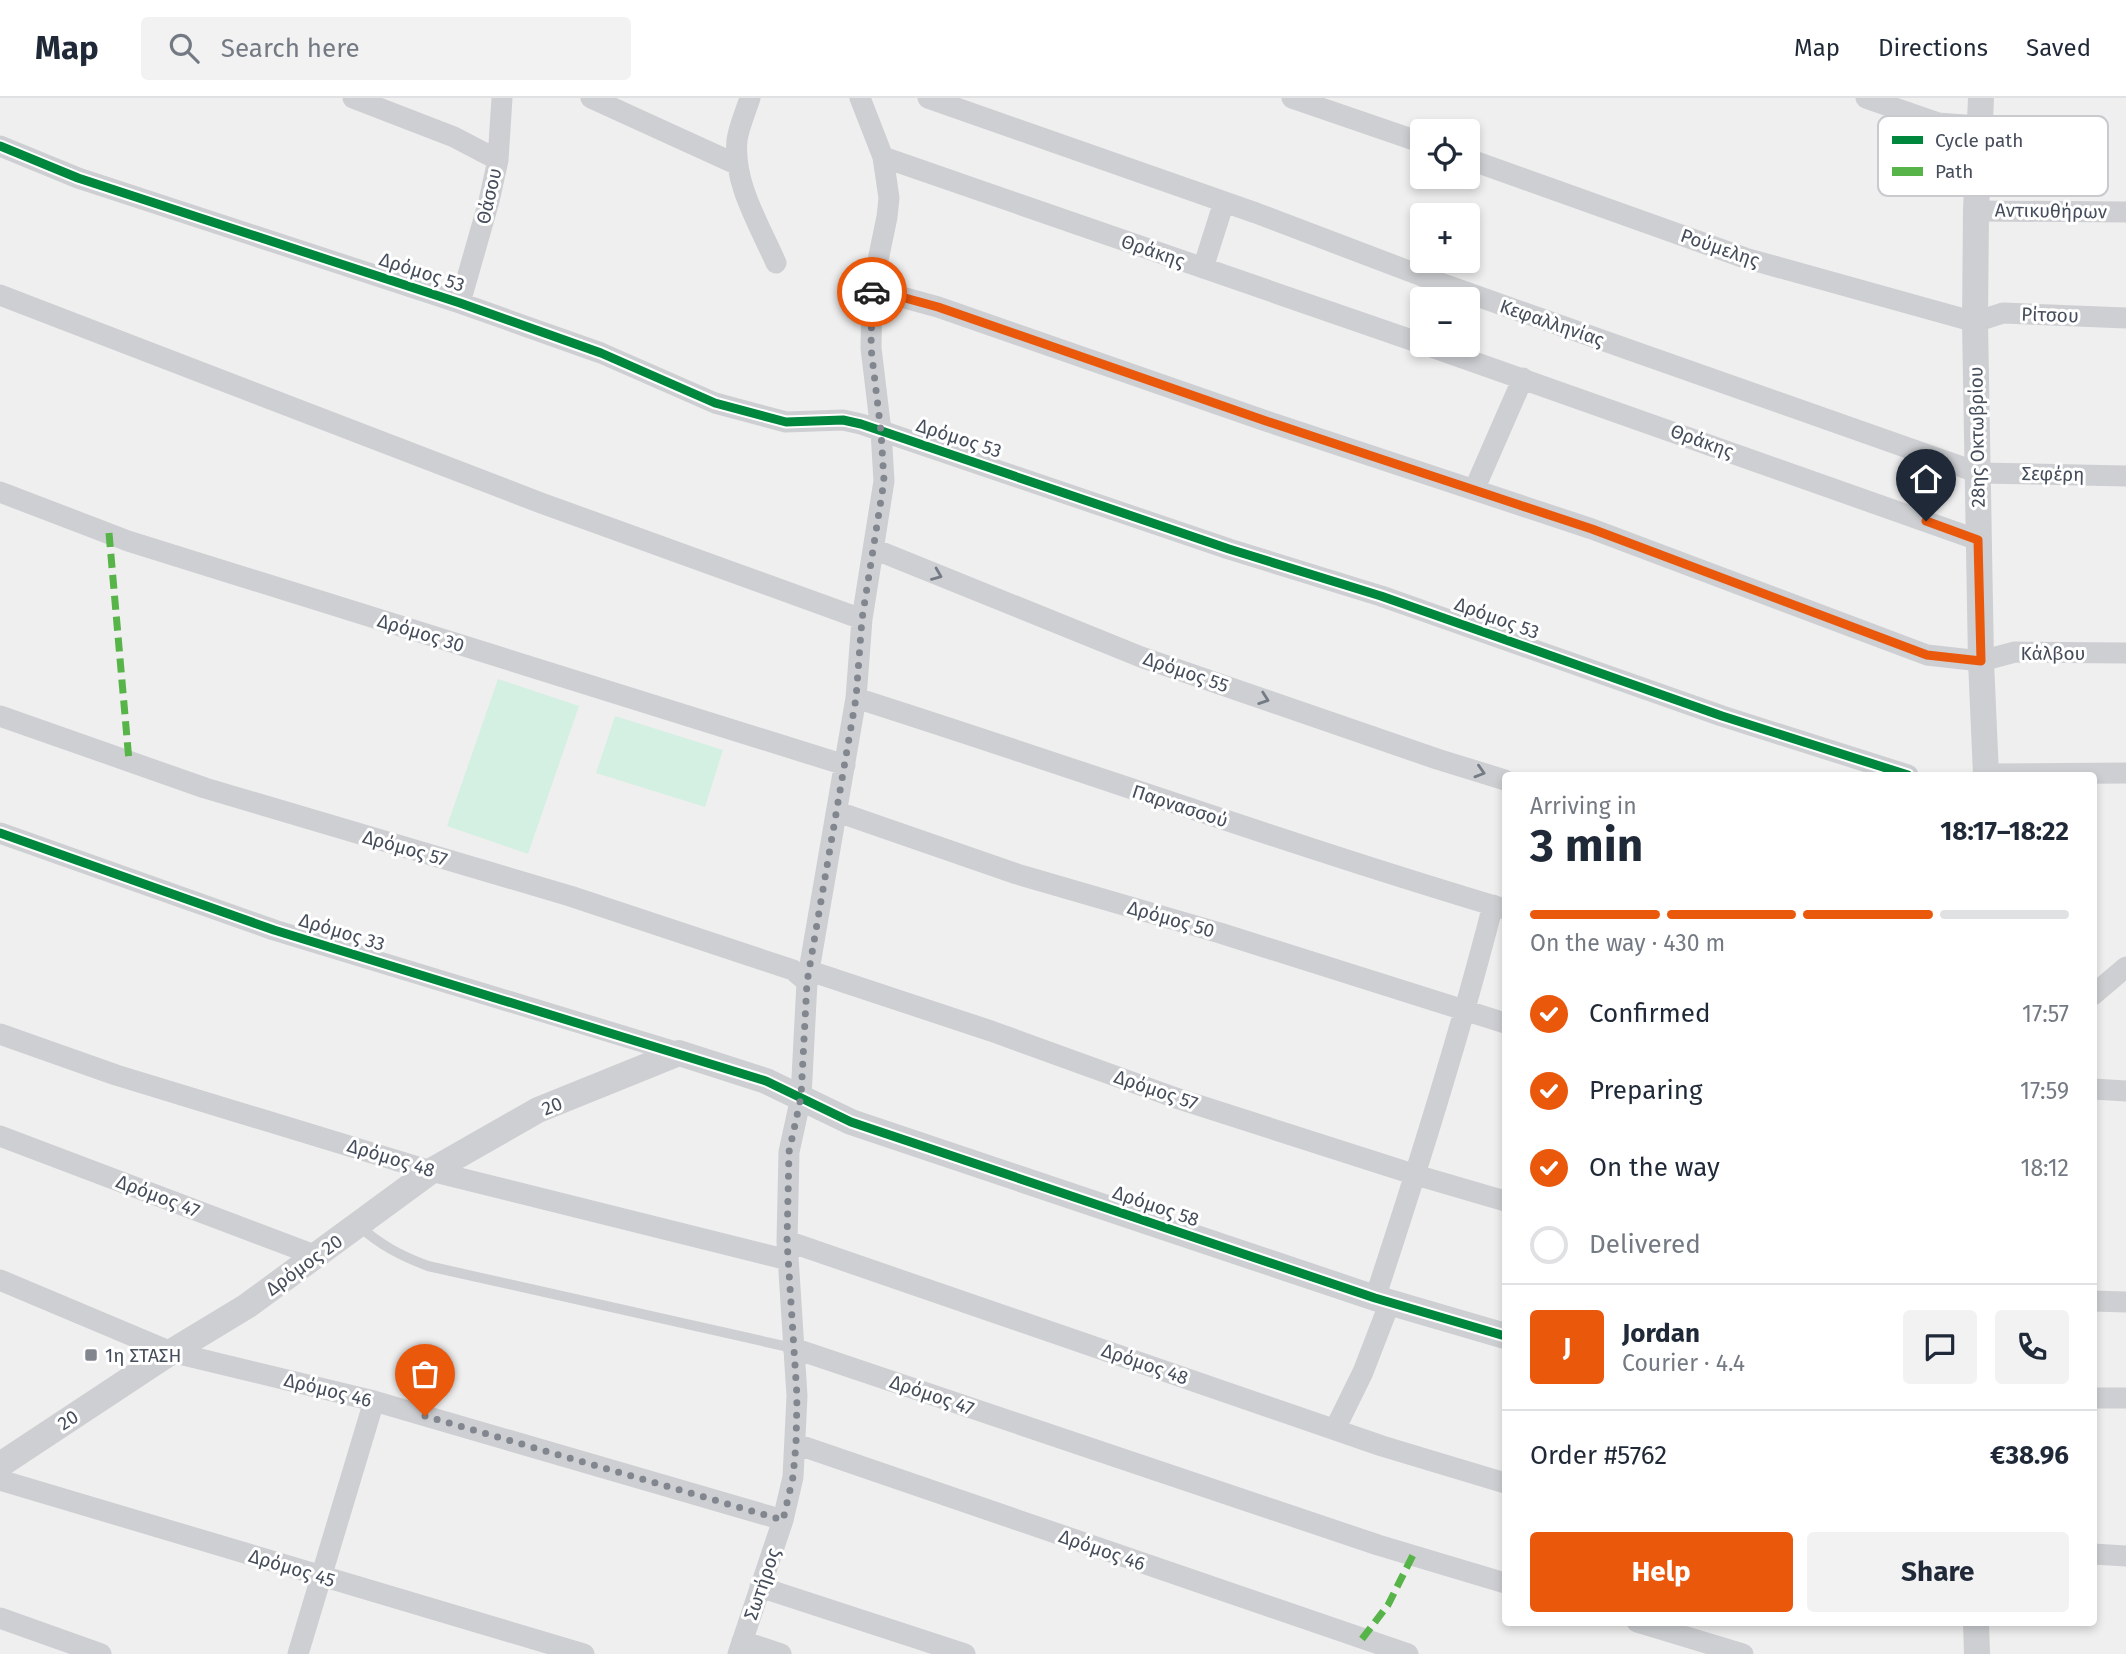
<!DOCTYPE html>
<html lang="en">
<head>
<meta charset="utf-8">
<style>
  body { margin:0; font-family:"Fira Sans",sans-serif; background:#f2f2f3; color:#1f2937; height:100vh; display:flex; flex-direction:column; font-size:26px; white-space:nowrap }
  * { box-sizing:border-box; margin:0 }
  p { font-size:23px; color:#747a83 }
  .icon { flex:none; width:38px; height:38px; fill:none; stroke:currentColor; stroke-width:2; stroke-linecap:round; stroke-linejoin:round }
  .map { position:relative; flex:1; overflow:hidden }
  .drawer { position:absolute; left:1502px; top:674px; width:595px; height:854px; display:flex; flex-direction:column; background:#fff; border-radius:7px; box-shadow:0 4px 10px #0003 }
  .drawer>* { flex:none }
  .tools { position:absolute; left:1410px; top:21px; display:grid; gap:14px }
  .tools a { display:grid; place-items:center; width:70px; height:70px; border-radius:7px; background:#fff; box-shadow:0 4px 10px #0003; font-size:35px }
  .pin { position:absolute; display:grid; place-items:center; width:60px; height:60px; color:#fff; margin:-72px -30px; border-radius:50% 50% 50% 0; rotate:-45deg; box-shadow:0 0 7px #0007 }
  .pin .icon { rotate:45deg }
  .courier { position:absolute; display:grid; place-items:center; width:70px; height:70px; margin:-35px; border:5px solid #ea580c; border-radius:50%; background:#fff; color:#222; box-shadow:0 2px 9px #0007 }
  .summary em { font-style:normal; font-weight:700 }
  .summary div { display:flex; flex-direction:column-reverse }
  .summary { display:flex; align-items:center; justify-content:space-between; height:119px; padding:0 28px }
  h1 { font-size:46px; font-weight:700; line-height:52px }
  .bar { display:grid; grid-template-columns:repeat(4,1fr); gap:10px 7px; align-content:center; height:84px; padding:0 28px }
  .bar i { height:9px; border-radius:5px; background:#e0e1e3 }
  .bar .selected { background:#ea580c }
  .bar p { grid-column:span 4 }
  .line { display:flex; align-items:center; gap:18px; padding:0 28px; border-top:2px solid #e0e1e3 }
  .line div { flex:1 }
  .round { display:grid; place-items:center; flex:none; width:74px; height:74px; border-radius:7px; background:#f2f2f3 }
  ol { padding:0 28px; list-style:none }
  li { display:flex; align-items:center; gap:21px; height:77px }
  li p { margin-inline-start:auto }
  li .icon { padding:7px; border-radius:50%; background:#ea580c; color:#fff; stroke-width:4 }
  li:last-child { color:#747a83 }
  li i { width:38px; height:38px; border:4px solid #e0e1e3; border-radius:50% }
  .button { display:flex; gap:14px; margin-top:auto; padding:14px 28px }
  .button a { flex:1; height:80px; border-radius:7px; background:#ea580c; color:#fff; font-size:28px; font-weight:700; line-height:80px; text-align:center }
  .button a+a { background:#f2f2f3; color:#1f2937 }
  header { display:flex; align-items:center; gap:42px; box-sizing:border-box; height:98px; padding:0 35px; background:#fff; border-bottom:2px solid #e0e1e3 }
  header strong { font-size:33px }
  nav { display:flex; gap:38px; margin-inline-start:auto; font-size:24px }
  .search { width:490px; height:63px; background:#f2f2f3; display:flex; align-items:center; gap:18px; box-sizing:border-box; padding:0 24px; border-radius:7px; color:#747a83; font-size:26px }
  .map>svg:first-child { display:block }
  .green { fill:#d3f0e2 }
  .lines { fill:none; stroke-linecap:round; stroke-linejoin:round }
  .service { stroke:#cdcfd2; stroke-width:10 }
  .minor { stroke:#cdcfd2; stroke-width:21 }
  .tertiary { stroke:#cdcfd2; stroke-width:26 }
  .quiet { stroke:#57b448; stroke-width:7; stroke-dasharray:14 7; stroke-linecap:butt }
  .cycleway-casing { stroke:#fff; stroke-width:13 }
  .cycleway { stroke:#00873e; stroke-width:9 }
  .oneway { stroke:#757b85 }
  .done { stroke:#82868f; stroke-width:7; stroke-dasharray:0 12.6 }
  .route { stroke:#ea580c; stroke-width:9 }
  .poi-dot { fill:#82868f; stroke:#fff; stroke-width:2.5 }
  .labels { text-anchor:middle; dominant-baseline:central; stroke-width:6; stroke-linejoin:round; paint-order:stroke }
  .street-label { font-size:19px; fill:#464e5c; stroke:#fff }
  .poi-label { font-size:19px; fill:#464e5c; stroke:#fff; text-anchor:start }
  .key { fill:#fff; stroke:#c8cace; stroke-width:2 }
  .key-label { font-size:19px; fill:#464e5c }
</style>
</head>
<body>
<header>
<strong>Map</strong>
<div class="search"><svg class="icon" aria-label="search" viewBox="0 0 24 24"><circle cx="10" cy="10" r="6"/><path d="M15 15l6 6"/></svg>Search here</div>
<nav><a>Map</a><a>Directions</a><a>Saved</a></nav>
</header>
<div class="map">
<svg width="2126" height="1556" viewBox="0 0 2126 1556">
  <rect width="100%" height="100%" fill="#f0efef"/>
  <!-- green -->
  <path class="green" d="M498,581L579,608L528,756L447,728Z
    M615,618L723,652L705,709L596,675Z"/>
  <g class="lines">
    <!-- service -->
    <path class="service" d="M358,1127C380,1147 401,1158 428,1168L793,1250"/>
    <!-- minor -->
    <path class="minor" d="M353,0L454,39L498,62L489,103L460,205
      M591,0L738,67
      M750,0C746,13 739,28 737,42C733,85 759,126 776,165
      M928,0L1256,115L1443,186L1979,375L2126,378
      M1292,0L1423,45
      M1866,0L1938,25L1979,28
      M0,48L78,80L460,205L601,255L715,305L786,324L843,322L861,326L1229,451L1381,498L1722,618L1908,677
      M883,59L1423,246
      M1468,61L1745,160L1975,224L2003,215L2126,220
      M498,62L502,0
      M1976,113L2126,114
      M1203,170L1224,104
      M872,191L938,209L1266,323L1592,431L1927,557L1981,563L2015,554L2126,555
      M0,197L541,405L862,521
      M1426,247L1978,442
      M1474,392L1523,280
      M0,394L128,443L845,667
      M874,451L1141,559L1437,661L1505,682
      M856,600C1073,669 1287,746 1505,811
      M0,618L205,690L570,798L793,872L807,884
      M1986,676L2126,675
      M838,714L1017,776L1220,835L1505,925
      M0,735L274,832L679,955
      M810,873L991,933L1176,1000L1416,1077L1505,1103
      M2093,897L2126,869
      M0,936L116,977L431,1073L788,1162
      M2093,991L2126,993
      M0,1038L317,1158
      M787,1143L1382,1348L1505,1385
      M0,1182L171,1254L374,1303L783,1422
      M1375,1200C1418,1070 1459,940 1493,807
      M2093,1203L2126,1204
      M793,1250L1378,1447L1505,1485
      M2093,1300H2126
      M1335,1331L1363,1274L1390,1204
      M796,1346L1408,1556
      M0,1382L584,1556
      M2093,1456L2126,1458
      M760,1489L965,1556
      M0,1520L101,1556
      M1637,1524L1743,1556
      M742,1543L781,1556
      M298,1556L374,1303
      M738,1556L783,1422L793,1379L797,1298L787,1143L789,1054L801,999L807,884L856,600L862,521L884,383L881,333L871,250L872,191L887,119L889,100L883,59L860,0"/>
    <!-- tertiary -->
    <path class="tertiary" d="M1981,0L1976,113L1975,224L1981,563L1986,677
      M0,1367L171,1254L247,1208L431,1073L538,1012L679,955L766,983L851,1024L1375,1200L1505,1238
      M1976,1524L1977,1556"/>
    <!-- quiet -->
    <path class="quiet" d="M109,435L129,663
      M1362,1541L1388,1507L1413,1457"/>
    <defs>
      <path id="cycleway" d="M0,48L78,80L460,205L601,255L715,305L786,324L843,322L861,326L1229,451L1381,498L1722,618L1908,677
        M0,735L274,832L766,983L851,1024L1375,1200L1505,1238"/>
    </defs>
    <!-- cycleway casing -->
    <use href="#cycleway" class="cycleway-casing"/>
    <!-- cycleway -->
    <use href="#cycleway" class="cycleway"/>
  </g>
  <!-- one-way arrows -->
  <defs><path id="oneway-chevron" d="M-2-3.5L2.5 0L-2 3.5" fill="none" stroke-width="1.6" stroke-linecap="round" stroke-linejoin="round" transform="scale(1.75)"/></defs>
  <g class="oneway">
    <use href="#oneway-chevron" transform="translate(937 477) rotate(22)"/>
    <use href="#oneway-chevron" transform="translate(1264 601) rotate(19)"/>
    <use href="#oneway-chevron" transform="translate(1480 674) rotate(17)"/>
  </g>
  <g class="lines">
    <!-- done -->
    <path class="done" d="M425,1318L783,1422L793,1379L796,1346L797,1298L787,1143L789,1054L801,999L807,884L856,600L862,521L884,383L881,334L871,250L872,194"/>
    <!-- route -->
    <path class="route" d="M872,194V191L938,209L1266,323L1592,431L1927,557L1981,563L1978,442L1926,423"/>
  </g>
  <!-- markers -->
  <rect class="poi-dot" x="84" y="1250" width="14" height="14" rx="3.5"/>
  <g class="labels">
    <!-- street labels -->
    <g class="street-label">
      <text transform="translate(489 98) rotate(-77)">Θάσου</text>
      <text transform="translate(2051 113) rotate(1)">Αντικυθήρων</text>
      <text transform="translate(1720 150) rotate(19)">Ρούμελης</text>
      <text transform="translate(1153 153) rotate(19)">Θράκης</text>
      <text transform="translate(422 174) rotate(18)">Δρόμος 53</text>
      <text transform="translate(2050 217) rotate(2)">Ρίτσου</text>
      <text transform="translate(1552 225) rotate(19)">Κεφαλληνίας</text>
      <text transform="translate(1977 339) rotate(-91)">28ης Οκτωβρίου</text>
      <text transform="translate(959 340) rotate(18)">Δρόμος 53</text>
      <text transform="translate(1702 343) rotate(20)">Θράκης</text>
      <text transform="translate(2053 376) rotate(1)">Σεφέρη</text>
      <text transform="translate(1497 520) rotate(20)">Δρόμος 53</text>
      <text transform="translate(421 535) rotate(17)">Δρόμος 30</text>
      <text x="2053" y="555">Κάλβου</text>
      <text transform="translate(1186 574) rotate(19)">Δρόμος 55</text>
      <text transform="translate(1180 708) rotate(18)">Παρνασσού</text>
      <text transform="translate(405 750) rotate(16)">Δρόμος 57</text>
      <text transform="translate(1171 821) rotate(16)">Δρόμος 50</text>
      <text transform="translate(342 834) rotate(17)">Δρόμος 33</text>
      <text transform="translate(1156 992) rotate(19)">Δρόμος 57</text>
      <text transform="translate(552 1008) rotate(-22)">20</text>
      <text transform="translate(391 1060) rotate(17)">Δρόμος 48</text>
      <text transform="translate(158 1098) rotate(21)">Δρόμος 47</text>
      <text transform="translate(1156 1108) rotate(19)">Δρόμος 58</text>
      <text transform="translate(304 1167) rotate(-36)">Δρόμος 20</text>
      <text transform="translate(1145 1266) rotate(19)">Δρόμος 48</text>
      <text transform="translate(328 1292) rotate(14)">Δρόμος 46</text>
      <text transform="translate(932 1297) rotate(19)">Δρόμος 47</text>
      <text transform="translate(68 1322) rotate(-33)">20</text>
      <text transform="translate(1102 1452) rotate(19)">Δρόμος 46</text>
      <text transform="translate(292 1470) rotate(17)">Δρόμος 45</text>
      <text transform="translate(762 1486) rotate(-71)">Σωτήρος</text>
    </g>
    <!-- poi labels -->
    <g class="poi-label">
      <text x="105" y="1257">1η ΣΤΑΣΗ</text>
    </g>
  </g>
  <!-- legend -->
  <rect x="1878" y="18" width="230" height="80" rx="10" class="key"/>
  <rect x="1892" y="38" width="31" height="8" fill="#00873e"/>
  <rect x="1892" y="69" width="31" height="9" fill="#57b448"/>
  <g class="key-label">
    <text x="1935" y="49">Cycle path</text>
    <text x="1935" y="80">Path</text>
  </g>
</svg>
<div class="tools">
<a><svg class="icon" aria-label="locate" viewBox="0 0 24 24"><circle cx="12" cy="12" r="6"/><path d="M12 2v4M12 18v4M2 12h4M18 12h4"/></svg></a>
<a>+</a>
<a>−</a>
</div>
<div class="pin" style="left:425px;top:1318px;background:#ea580c"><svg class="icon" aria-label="bag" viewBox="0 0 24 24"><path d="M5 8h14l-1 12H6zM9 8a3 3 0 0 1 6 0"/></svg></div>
<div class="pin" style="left:1926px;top:423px;background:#1f2937"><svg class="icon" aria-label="home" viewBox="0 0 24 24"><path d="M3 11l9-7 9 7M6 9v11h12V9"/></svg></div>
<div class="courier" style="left:872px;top:194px"><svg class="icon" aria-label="car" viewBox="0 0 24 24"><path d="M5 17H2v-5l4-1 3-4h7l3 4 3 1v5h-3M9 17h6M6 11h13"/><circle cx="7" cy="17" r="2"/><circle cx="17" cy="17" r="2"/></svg></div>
<section class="drawer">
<div class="summary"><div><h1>3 min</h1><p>Arriving in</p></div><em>18:17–18:22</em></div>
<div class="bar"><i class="selected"></i><i class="selected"></i><i class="selected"></i><i></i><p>On the way · 430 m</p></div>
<ol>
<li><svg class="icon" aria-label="check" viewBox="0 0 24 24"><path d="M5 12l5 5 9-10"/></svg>Confirmed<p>17:57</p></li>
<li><svg class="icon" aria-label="check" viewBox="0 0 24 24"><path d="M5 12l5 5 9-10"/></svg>Preparing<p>17:59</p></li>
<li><svg class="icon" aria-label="check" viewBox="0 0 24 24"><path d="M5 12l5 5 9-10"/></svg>On the way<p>18:12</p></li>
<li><i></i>Delivered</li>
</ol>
<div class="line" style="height:126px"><b class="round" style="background:#ea580c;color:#fff">J</b><div><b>Jordan</b><p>Courier · 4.4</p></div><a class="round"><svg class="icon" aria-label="chat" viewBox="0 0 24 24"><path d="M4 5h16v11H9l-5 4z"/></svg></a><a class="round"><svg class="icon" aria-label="phone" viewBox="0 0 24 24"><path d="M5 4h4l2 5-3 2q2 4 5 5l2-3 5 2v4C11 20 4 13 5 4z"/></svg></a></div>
<div class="line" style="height:91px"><div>Order #5762</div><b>€38.96</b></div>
<div class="button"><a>Help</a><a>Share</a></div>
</section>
</div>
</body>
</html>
